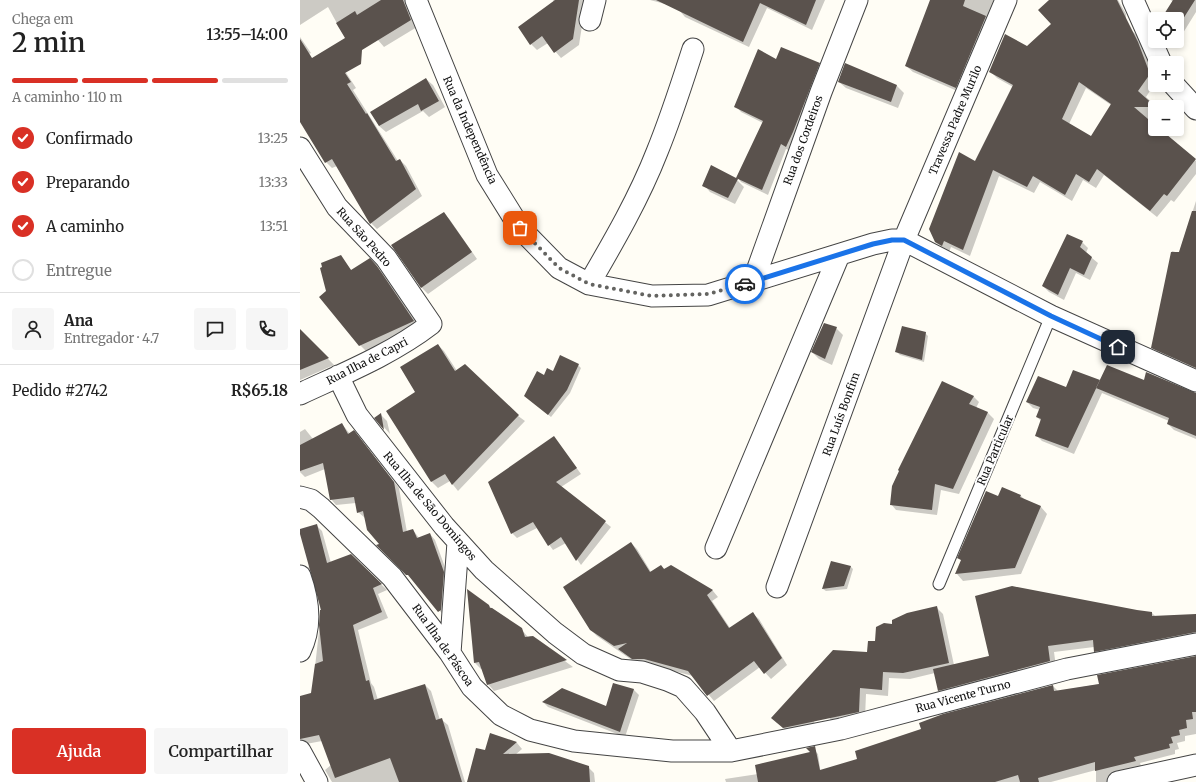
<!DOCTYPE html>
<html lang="pt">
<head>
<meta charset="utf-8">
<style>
  body { margin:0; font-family:Merriweather,serif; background:#f6f6f6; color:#222; height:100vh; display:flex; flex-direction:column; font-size:15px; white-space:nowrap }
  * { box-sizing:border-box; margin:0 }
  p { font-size:13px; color:#767676 }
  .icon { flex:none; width:22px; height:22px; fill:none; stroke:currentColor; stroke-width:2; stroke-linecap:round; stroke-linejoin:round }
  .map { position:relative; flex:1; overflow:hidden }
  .drawer { display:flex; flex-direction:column; background:#fff; width:300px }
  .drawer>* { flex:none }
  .fabs { position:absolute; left:848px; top:12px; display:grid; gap:8px }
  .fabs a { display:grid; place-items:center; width:36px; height:36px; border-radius:4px; background:#fff; box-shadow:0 2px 6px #0003; font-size:20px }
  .pin { position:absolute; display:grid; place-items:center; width:34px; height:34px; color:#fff; margin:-17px; border-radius:8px; box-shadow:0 2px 6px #0006 }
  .courier { position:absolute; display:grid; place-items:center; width:40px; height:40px; margin:-20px; border:3px solid #1a73e8; border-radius:50%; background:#fff; color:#222; box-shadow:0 1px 5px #0007 }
  .summary em { font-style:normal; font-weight:600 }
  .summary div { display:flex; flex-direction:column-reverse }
  .summary { display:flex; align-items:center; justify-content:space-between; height:68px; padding:0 12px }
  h1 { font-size:26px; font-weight:600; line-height:30px }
  .bar { display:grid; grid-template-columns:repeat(4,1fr); gap:6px 4px; align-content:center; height:48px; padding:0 12px }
  .bar i { height:5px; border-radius:3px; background:#e0e0e0 }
  .bar .current { background:#d93025 }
  .bar p { grid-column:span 4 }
  .line { display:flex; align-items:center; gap:10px; padding:0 12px; border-top:1px solid #e0e0e0 }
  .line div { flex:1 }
  .round { display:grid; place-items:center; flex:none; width:42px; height:42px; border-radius:4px; background:#f6f6f6 }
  ol { padding:0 12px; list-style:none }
  li { display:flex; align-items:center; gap:12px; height:44px }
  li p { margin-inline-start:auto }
  li .icon { padding:4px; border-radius:50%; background:#d93025; color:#fff; stroke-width:4 }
  li:last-child { color:#767676 }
  li i { width:22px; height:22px; border:2px solid #e0e0e0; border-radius:50% }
  .button { display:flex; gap:8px; margin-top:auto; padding:8px 12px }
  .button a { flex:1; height:46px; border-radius:4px; background:#d93025; color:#fff; font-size:16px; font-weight:600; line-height:46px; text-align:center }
  .button a+a { background:#f6f6f6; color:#222 }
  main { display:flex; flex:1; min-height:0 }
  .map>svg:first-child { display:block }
  .shadow { fill:#0003; fill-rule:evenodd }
  .building { fill:#5a524d; fill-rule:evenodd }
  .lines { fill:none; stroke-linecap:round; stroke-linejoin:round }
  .service-casing { stroke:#444; stroke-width:13 }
  .minor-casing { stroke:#444; stroke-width:23 }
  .service { stroke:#fff; stroke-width:11 }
  .minor { stroke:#fff; stroke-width:21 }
  .done { stroke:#646461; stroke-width:4; stroke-dasharray:0 7.2 }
  .route { stroke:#1a73e8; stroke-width:5 }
  .labels { text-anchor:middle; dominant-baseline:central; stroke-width:4; stroke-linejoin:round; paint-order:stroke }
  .street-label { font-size:11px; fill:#111; stroke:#fff }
</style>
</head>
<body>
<main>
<section class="drawer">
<div class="summary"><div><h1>2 min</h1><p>Chega em</p></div><em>13:55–14:00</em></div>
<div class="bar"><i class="current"></i><i class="current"></i><i class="current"></i><i></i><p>A caminho · 110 m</p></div>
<ol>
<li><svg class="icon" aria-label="check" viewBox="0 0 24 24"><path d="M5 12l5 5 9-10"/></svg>Confirmado<p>13:25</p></li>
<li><svg class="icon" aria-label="check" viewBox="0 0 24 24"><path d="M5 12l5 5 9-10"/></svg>Preparando<p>13:33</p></li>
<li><svg class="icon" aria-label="check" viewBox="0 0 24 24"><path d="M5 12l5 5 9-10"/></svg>A caminho<p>13:51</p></li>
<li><i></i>Entregue</li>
</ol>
<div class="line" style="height:72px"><a class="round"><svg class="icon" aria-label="person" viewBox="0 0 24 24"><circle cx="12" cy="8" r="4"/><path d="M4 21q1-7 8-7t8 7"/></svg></a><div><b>Ana</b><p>Entregador · 4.7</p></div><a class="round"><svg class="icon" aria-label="chat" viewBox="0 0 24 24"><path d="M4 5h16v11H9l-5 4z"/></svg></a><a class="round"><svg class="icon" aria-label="phone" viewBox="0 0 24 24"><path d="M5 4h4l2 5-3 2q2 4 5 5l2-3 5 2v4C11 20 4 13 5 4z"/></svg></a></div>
<div class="line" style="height:52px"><div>Pedido #2742</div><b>R$65.18</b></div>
<div class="button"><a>Ajuda</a><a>Compartilhar</a></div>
</section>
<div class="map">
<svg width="896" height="782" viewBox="0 0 896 782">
  <rect width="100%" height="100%" fill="#fffdf5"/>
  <!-- shadow -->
  <path class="shadow" d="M0,0H107L117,27L84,47L78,40L67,22L39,27L28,7L0,25Z
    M253,0H286L279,45L261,58L248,43L237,50L231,44L254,2Z
    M350,0H525L512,30L467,8L449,47L385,17L379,10L380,8Z
    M633,0H703L662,93L613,72L606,66Z
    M750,0H818L826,14V40L832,31L839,37L855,78V83L846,97L857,107H855V129H869L865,134L896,161V174L874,202L871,200L857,217L804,175L796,188L783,180L772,201L740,182L734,193L699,176L670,256L651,247L649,252L635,242L713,87L697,78L690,71L727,47L752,24ZM786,88L811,105L791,137L769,124Z
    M871,0H896V12L883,33L877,29V19H864L873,2Z
    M0,37L11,53L0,59Z
    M476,60L519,64L524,69L491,151L486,149L468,195L441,182L437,177L463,123L441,112L436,106Z
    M546,65L597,86L604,93L598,108L546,88L539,82Z
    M45,71L56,88L53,90L98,161L100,160L106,166L122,196L77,229L71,223L37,166L32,168L26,162L0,120V89Z
    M126,79L133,85L145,107L129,117L123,111L86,132L79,126L71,112Z
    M411,166L440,182L438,181L444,187L435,204L410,192L404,185Z
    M896,201V370L858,353L852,347L872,251L879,253Z
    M144,213L150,220L177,259L128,294L121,287Z
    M782,242L788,248L786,253L798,263L790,280L776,273L764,300L749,292L743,286Z
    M40,256L52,271L70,260L83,273L120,328L66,351L60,345L28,292Z
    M536,328L543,335L532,365L519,359L512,352Z
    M0,330L34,365L0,380Z
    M625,333L628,336L624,362L600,355L597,352Z
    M138,345L144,351L157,371L225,421L158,491L150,481L138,488L132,482L87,411L117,393Z
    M278,365L281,368L270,393L251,417L229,399L245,376Z
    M799,381H845L896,394V439L874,430L868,424L869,421L802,393L774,454L742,441L736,435L741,421L737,417L740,410L733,408L727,402L767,389Z
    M673,396L679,402L676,408L688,413L694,419L659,494L641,490L637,515L596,510L591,504Z
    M81,415L87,421L90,434L76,418Z
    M42,424L50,434L59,437L99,488L107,532L113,530L119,538L130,534L135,540L149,578L145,617L114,580L78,546L81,545L65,518L58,512L56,503L36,505L31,499L25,469L5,477L0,472V432L5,429L13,439Z
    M254,437L281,474L261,487L311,527L281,565L266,543L253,550L237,528L217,538L212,533Z
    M702,488L721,496L726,501L741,507L747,514L721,574L663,581L657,574L662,561L659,558L699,497Z
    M16,525L22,531L31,563L51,555L87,590L78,594L88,618L58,630L71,683L74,687L78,700L125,685L131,691L140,720H142L148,725L165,782H32L25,770L31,765L22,741L6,744L0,739V697L12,694L21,613L18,592L12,572L8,567L10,566L0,530Z
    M331,543L337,549L351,572L361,566L365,570L371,566L413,591L418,597L412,601L430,628L452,613L459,619L487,665L471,679L460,667L414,701L393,676L351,665H339L297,636L290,629Z
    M550,566L553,569L547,589L526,591L523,589Z
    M189,606L221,629L228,637L231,636L273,667L194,691L188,684L183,669H181L175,663Z
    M637,608L643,614L654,665L690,656L837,611L852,613L856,617L896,615V639L801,657L795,651L794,647L754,652L756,667L645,697L639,690L635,673L610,679L589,678L588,696L566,694L565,718L536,725L530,719L524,700L512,702L515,729L490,734L479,724L568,654L576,642L593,625Z
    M896,657V734L885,736V741L877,743L879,749L875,750V754L840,763L843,772L814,782H796V770L751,782H660L753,686L758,691L800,684Z
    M314,684L334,690L339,695L325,737L248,707L243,702L307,707Z
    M190,734L217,743L222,749L215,755L288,767L294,773L295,782H168L186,751Z
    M512,748L518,754L522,782H426L425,779L458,774L511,753Z"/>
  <!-- building -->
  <path class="building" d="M81,0H103L111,20L62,50L61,64L45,73L51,82L47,84L66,114L67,113L96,161L100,159L116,189L70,224L32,159L25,163L0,122V39L12,58L45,38L36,23L55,11L57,15Z
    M255,0H279L273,39L254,53L242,36L230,45L218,27Z
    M356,0H516L506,25L460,3L443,42Z
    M630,0H665L663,6L686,16L656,88L605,66Z
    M749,0H817L838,42L850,74L838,91L856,107H834L855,125V129H860L896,159L867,196L864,194L850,211L797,169L789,182L776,174L765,195L733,176L727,187L693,170L663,250L644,241L642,246L635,242L629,229L659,152L675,161L713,85L689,72L705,34L727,46L751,24L738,10ZM779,82L811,104L791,136L762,119Z
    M873,0H895L883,19H861Z
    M481,47L520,63L493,132L486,147L481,144L462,190L436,178L463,121L434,107L458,49L476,59Z
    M545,63L597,85L591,102L538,82Z
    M126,78L139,101L121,111L118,104L79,126L70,112Z
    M411,165L438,179L428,198L402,186Z
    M892,211H896V368L851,348L871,252H879Z
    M144,212L172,252L121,288L91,245Z
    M767,234L783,241L780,247L792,257L784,275L770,268L758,295L742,286Z
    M41,255L51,270L70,258L77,266L114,321L59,346L19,297L26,291L20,268L22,267L21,263Z
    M524,323L537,327L525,359L511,352Z
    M602,326L626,332L622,360L595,352Z
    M0,329L29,358L0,370Z
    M138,344L155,371L165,364L219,415L152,485L145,474L131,482L86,411L115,392L100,367Z
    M260,355L279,364L267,390L248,415L224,396L237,371L244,375L247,368L253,371Z
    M807,365L844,380L846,372L896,393V436L867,424L869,418L796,388Z
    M773,370L800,380L768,448L735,436L741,419L736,417L740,407L726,402L738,376L766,387Z
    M642,381L674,396L669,404L688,412L653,489L635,484L632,510L590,505L592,486L599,471L598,470Z
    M81,413L84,430L74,418Z
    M42,423L48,434L54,430L94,482L103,532L113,529L117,538L130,533L144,572L141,610L138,612L108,575H106L76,545L79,544L67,530L63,511L57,513L54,497L30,500L23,463L0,471V445Z
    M254,436L277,468L256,482L306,521L276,561L261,537L248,546L233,522L211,534L188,482Z
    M702,487L721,495L720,497L741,506L715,568L655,574L661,560L657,558L686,491L698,496Z
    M17,524L27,563L51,554L82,584L73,588L82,612L53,625L66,681L69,680L74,700L125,684L136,720L142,718L162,782H99L90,758L35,778L19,735L0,739V696L11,693L15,664L23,661L19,625L20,610H21L0,534V529Z
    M331,542L350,572L361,565L364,569L371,565L413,590L407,595L429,628L453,612L482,658L464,674L454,661L407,696L388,671L344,659H332L318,649L327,643L314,646L290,630L263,587Z
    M531,561L551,566L544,586L522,589Z
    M712,586L837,610L852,612V616L896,614V632L794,652L793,640L748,646L750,661L638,691L633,669L689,656L675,596Z
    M167,589L189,605L190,608H192L222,628L225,637L233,636L267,660L187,685L179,662L174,663Z
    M637,606L649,663L603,673L583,672L582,690L560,688L559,712L483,728L471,718L533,650L567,652L568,641H575L576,627L584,623L592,624V620L607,613Z
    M896,656V712H892L893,719L886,720L887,728L879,730L880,735L871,737L873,743L869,744L870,748L834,757L836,761L795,771V762L738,778L739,782H720L718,775L695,782H458L455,765L510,752L506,748L515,746L520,770L557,759L555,751L621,729L619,723L643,714L753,685L754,691L799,684L797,675Z
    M313,683L334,689L320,732L242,702L262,688L306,706Z
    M190,733L217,742L203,754L249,753L289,766L290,782H167L176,748L185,750Z"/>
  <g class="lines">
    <defs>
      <path id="service" d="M639,584L751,316"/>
      <path id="minor" d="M116,0L187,175L220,228L259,268L289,284L352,296L408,295L573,244L592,240H604L751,316L896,381
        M833,0L861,63
        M290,20L295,0
        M874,85L896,109
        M0,148L37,207L86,258L131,324C92,354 45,373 0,394
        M453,282L521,92L557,0
        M289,284C314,241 339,198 357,152C371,118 382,83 393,49
        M38,376L57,415L144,526L184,570L255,633L283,654L319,670L342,672L367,680L383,687L405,712L431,751
        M0,497L11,500L21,508L92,577L150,653L172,687L201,715L230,730L274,741L372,751H431L541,729L767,669L896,644
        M416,548L539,255
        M0,576C9,601 12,627 0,651
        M477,587L604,240L706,0
        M150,653L158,542
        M0,751L17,782
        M818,782L896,765"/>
    </defs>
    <!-- service casing -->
    <use href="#service" class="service-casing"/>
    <!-- minor casing -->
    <use href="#minor" class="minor-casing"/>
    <!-- service -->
    <use href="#service" class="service"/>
    <!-- minor -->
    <use href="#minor" class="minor"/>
  </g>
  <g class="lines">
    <!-- done -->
    <path class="done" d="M220,228L259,268L289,284L352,296L408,294L445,284"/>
    <!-- route -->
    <path class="route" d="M445,284L573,244L592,240H604L751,316L818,347"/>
  </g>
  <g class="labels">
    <!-- street labels -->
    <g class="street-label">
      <text transform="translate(655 120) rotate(-67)">Travessa Padre Murilo</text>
      <text transform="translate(170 130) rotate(66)">Rua da Independência</text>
      <text transform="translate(503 140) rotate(-70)">Rua dos Cordeiros</text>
      <text transform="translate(64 237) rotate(48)">Rua São Pedro</text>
      <text transform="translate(67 361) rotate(-27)">Rua Ilha de Capri</text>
      <text transform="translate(541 414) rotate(-70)">Rua Luís Bonfim</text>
      <text transform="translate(695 450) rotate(-67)">Rua Particular</text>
      <text transform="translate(130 506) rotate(50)">Rua Ilha de São Domingos</text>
      <text transform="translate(143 645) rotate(55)">Rua Ilha de Páscoa</text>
      <text transform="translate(663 696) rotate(-15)">Rua Vicente Turno</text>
    </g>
  </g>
</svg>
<div class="fabs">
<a><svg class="icon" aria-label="locate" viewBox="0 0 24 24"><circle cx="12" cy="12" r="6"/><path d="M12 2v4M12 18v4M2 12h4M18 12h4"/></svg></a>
<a>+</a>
<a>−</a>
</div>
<div class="pin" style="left:220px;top:228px;background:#ea580c"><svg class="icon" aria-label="bag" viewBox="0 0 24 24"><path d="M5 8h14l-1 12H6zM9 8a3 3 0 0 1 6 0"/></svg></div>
<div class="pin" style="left:818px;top:347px;background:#1f2937"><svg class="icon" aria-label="home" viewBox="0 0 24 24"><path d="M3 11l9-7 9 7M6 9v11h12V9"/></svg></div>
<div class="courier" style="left:445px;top:284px"><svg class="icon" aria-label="car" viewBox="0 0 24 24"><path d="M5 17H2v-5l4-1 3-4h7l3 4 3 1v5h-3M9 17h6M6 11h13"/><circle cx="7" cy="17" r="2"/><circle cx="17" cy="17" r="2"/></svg></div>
</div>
</main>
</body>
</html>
